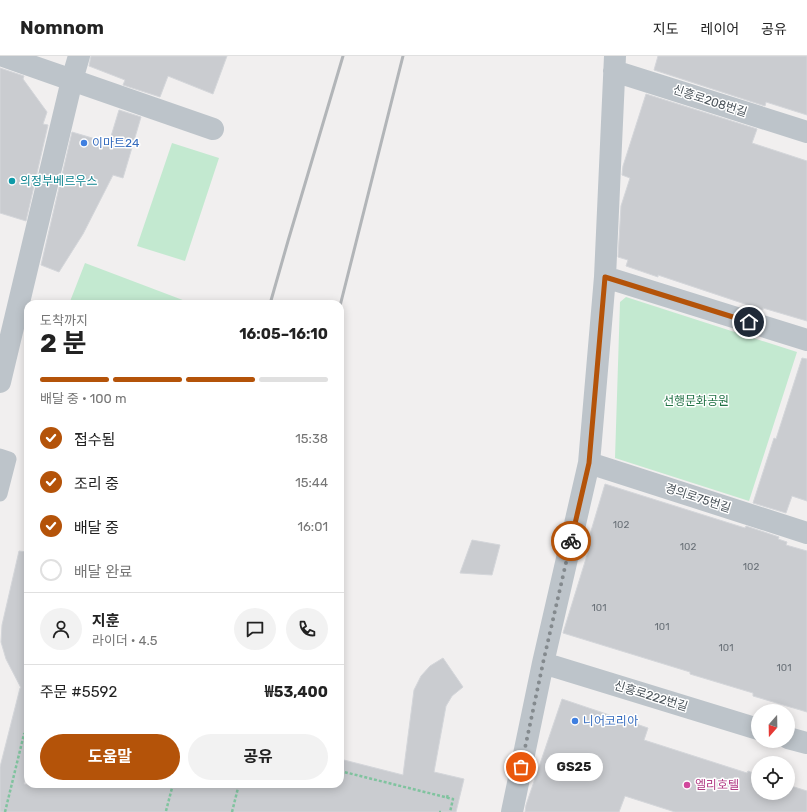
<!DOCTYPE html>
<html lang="ko">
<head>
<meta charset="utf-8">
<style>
  body { margin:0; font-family:Rubik,"Noto Sans KR",sans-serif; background:#f2f2f2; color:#222; height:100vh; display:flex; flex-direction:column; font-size:15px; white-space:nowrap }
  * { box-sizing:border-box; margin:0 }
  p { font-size:13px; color:#767676 }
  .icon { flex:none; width:22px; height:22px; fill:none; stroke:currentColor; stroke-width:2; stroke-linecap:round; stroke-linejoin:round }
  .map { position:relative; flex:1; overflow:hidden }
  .details { position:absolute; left:24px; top:244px; width:320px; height:488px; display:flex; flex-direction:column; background:#fff; border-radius:12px; box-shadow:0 2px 10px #0003 }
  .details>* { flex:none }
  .needle { width:26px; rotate:200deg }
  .buttons { position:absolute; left:751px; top:648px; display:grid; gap:8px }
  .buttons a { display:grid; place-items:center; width:44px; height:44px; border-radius:50%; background:#fff; box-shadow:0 2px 10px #0003; font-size:20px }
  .pin { position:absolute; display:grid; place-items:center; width:34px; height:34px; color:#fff; margin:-17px; border:2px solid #fff; border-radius:50%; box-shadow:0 1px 4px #0007 }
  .courier { position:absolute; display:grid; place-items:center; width:40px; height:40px; margin:-20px; border:3px solid #b45309; border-radius:50%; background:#fff; color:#222; box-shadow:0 1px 5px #0007 }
  .bubble { position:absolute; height:28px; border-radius:14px; background:#fff; box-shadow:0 2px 10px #0003; font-size:13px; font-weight:700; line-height:28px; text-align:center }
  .head em { font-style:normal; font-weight:700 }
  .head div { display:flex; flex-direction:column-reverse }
  .head { display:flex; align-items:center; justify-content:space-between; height:68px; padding:0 16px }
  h1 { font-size:26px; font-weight:700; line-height:30px }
  .bar { display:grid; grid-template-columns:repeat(4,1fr); gap:6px 4px; align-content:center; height:48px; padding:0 16px }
  .bar i { height:5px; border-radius:3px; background:#e0e0e0 }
  .bar .active { background:#b45309 }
  .bar p { grid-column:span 4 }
  .line { display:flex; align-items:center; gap:10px; padding:0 16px; border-top:1px solid #e0e0e0 }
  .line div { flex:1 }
  .round { display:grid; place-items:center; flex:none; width:42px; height:42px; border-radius:21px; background:#f2f2f2 }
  ol { padding:0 16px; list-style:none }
  li { display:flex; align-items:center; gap:12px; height:44px }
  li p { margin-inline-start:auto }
  li .icon { padding:4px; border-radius:50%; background:#b45309; color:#fff; stroke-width:4 }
  li:last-child { color:#767676 }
  li i { width:22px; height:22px; border:2px solid #e0e0e0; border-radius:50% }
  .action { display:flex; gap:8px; margin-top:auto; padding:8px 16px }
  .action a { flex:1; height:46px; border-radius:24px; background:#b45309; color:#fff; font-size:16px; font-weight:700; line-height:46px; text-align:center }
  .action a+a { background:#f2f2f2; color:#222 }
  header { display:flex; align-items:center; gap:24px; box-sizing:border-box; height:56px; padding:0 20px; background:#fff; border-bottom:1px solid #e0e0e0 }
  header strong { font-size:19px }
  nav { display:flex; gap:22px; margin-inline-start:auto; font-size:14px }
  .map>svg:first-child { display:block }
  .green { fill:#c3e9d0 }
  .building { fill:#caccd0; stroke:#d4d6da }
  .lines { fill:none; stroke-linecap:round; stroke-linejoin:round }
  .path { stroke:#80c39f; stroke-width:2.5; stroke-dasharray:3 2; stroke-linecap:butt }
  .lane { stroke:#bdc4ca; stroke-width:15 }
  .street { stroke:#bdc4ca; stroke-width:22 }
  .rail { stroke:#b2b5b8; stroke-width:3 }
  .done { stroke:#848a8e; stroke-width:4; stroke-dasharray:0 7.2 }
  .route { stroke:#b45309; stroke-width:5 }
  .shop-dot { fill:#3f7fe0; stroke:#fff; stroke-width:1.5 }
  .culture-dot { fill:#0f9aa8; stroke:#fff; stroke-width:1.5 }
  .hotel-dot { fill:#d1479c; stroke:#fff; stroke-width:1.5 }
  .labels { text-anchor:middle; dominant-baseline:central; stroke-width:3; stroke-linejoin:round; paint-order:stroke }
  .number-label { font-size:10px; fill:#6a7178 }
  .street-label { font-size:12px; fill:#4a535a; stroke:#fff }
  .shop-label { font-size:12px; fill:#366cbe; stroke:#fff; text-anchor:start }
  .culture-label { font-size:12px; fill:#0d838f; stroke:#fff; text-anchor:start }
  .park-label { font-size:12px; fill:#237347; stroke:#fff }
  .hotel-label { font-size:12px; fill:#b23c85; stroke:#fff; text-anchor:start }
</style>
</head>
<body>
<header>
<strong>Nomnom</strong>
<nav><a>지도</a><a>레이어</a><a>공유</a></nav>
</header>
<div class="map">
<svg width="807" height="756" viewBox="0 0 807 756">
  <rect width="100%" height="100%" fill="#f1efef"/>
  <!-- green -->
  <path class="green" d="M172,87L219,102L185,205L137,190Z
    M85,207L188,246L187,248H69Z
    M626,241L797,296L749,445L615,402L620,246Z"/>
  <!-- building -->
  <path class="building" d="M91,0H227L213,38L168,20L160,41L123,29L125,24L89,10Z
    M658,0H807V59L766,46L765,50L654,14Z
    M0,12L24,20L23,23L47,56L43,68L48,69L26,165L0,157Z
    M646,38L757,73L752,87L807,105V265L763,252V254L658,219V221L626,210L628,204L618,201L621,150L630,122L622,119L623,110Z
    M119,54L141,61L123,122L113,119L83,178L59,216L41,209L72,76L109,87Z
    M802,302L807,303V445L792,440L786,457L753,447L774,382L776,383Z
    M605,428L745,472L746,470L779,481L778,483L787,486L786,489L807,495V656L753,640V637L690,618V616L563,577L588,496L585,495Z
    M472,484L500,489L492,519L460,517Z
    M19,495L28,496V708L24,728H340V703L403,719L414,634L421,620L430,610L443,602L463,631L452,640L446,650L434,716L464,723L456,756H0V711L20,632H21L6,603L1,586L2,569Z
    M562,643L648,672L644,684L747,717L748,715L758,719V737H788V729L807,735V756H675L625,740L619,756H525L526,749Z"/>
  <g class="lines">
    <!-- path -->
    <path class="path" d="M340,715L453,743L450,756
      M447,742L448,738
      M166,755L173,728
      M5,756L24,678L28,679
      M232,756L239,728
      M439,756H441"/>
    <!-- lane -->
    <path class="lane" d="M0,400L9,403L0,438"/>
    <!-- street -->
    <path class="street" d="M3,0L72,24L79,0
      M614,15L807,76
      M605,221L807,284
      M0,326L72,24L213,73
      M589,407L807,477
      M543,607L758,673
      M788,682L807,687
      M512,756L543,607L589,407L605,221L615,0"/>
    <!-- rail -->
    <path class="rail" d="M270,248L288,185L343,0
      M340,250L403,0"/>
  </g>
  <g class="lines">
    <!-- done -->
    <path class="done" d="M521,711L543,607L571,485"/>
    <!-- route -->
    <path class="route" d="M571,485L589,407L605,221L749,266"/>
  </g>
  <!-- markers -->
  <g class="shop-dot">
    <circle cx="84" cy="87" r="4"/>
    <circle cx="575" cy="665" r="4"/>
  </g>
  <circle class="culture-dot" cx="12" cy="125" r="4"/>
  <circle class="hotel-dot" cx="687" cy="729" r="4"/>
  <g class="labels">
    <!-- number labels -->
    <g class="number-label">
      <text x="621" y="469">102</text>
      <text x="688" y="491">102</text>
      <text x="751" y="511">102</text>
      <text x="599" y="552">101</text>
      <text x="662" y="571">101</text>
      <text x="726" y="592">101</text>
      <text x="784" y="612">101</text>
    </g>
    <!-- street labels -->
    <g class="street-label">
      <text transform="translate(710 45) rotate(18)">신흥로208번길</text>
      <text transform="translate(698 442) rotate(18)">경의로75번길</text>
      <text transform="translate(651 640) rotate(17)">신흥로222번길</text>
    </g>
    <!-- shop labels -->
    <g class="shop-label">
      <text x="92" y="87">이마트24</text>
      <text x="583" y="665">니어코리아</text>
    </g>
    <!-- culture labels -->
    <g class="culture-label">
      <text x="20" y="125">의정부베르우스</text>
    </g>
    <!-- park labels -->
    <g class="park-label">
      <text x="696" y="345">선행문화공원</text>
    </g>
    <!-- hotel labels -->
    <g class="hotel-label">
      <text x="695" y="729">엘리호텔</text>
    </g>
  </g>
</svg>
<div class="buttons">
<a><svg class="needle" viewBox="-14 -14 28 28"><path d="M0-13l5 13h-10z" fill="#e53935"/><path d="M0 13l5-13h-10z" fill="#767676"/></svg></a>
<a><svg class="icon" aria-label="locate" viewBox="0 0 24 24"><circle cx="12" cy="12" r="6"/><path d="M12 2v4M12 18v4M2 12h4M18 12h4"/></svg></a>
</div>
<div class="pin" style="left:521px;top:711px;background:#ea580c"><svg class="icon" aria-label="bag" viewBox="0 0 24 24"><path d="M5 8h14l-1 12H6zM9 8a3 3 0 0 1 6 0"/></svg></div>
<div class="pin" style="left:749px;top:266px;background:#1f2937"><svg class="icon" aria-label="home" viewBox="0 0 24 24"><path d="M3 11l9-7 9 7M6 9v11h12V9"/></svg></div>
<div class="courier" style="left:571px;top:485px"><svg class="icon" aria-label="bike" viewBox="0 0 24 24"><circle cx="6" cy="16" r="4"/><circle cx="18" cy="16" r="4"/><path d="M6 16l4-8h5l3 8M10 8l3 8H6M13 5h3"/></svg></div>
<div class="bubble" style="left:545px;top:697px;width:58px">GS25</div>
<section class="details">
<div class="head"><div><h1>2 분</h1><p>도착까지</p></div><em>16:05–16:10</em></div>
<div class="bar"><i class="active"></i><i class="active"></i><i class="active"></i><i></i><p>배달 중 · 100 m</p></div>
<ol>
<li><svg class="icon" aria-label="check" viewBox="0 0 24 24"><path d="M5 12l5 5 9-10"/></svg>접수됨<p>15:38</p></li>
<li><svg class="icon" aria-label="check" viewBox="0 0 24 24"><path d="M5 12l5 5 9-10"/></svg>조리 중<p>15:44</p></li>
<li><svg class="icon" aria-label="check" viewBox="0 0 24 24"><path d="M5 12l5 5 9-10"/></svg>배달 중<p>16:01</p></li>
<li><i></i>배달 완료</li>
</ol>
<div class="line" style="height:72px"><a class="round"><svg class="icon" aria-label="person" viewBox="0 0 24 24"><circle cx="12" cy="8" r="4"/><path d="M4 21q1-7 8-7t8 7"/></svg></a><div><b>지훈</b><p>라이더 · 4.5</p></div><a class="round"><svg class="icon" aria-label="chat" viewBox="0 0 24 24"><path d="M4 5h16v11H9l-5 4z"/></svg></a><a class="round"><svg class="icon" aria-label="phone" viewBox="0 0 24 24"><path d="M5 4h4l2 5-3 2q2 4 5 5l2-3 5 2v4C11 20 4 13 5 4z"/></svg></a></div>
<div class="line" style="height:52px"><div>주문 #5592</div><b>₩53,400</b></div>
<div class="action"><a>도움말</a><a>공유</a></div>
</section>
</div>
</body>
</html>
